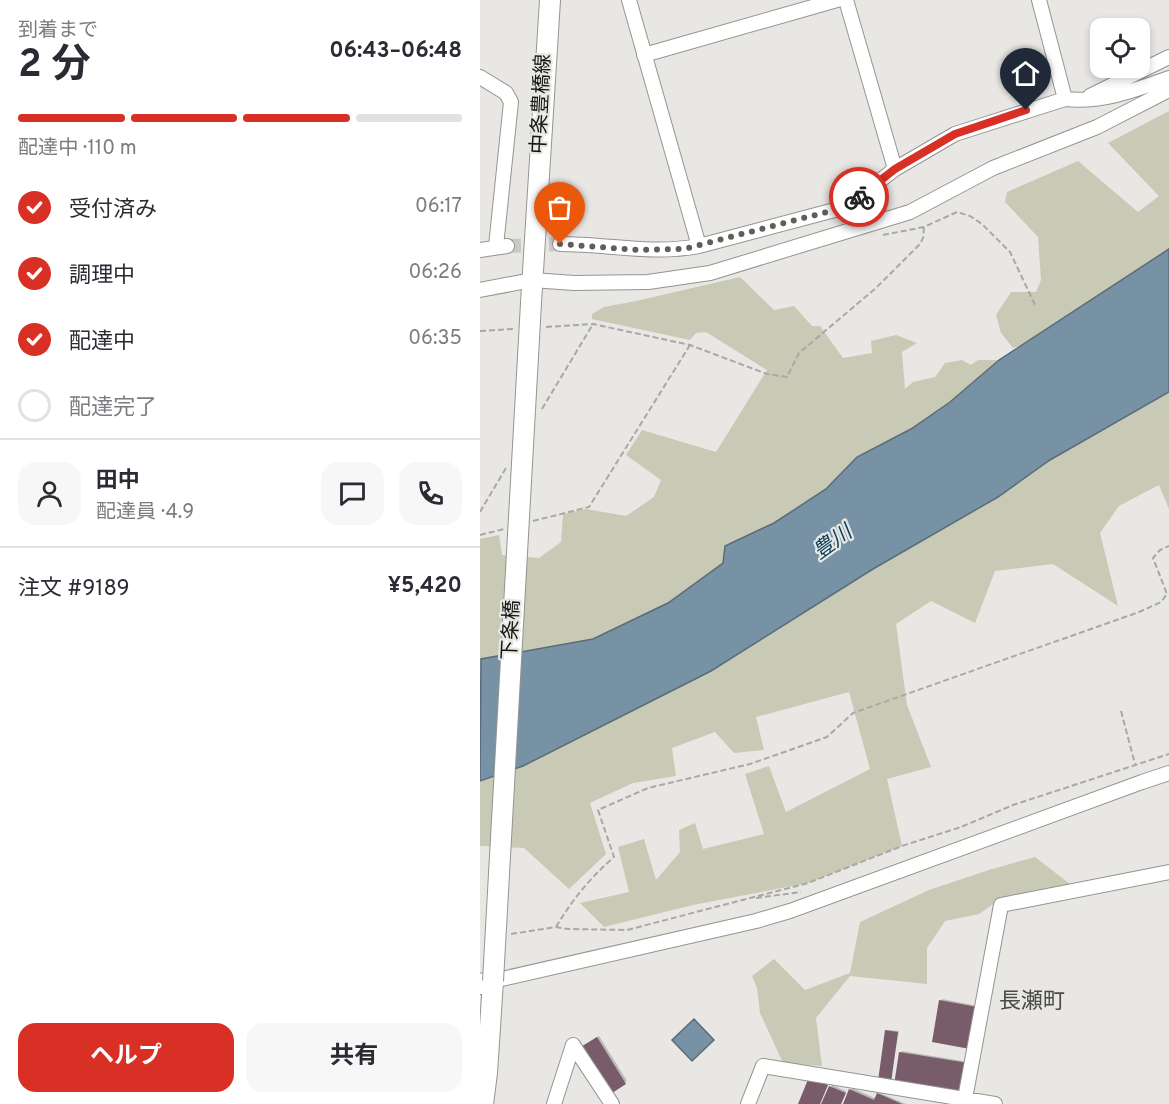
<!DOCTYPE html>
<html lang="ja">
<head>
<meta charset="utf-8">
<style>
  body { margin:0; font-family:Overpass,"Noto Sans JP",sans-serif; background:#f7f7f7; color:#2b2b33; height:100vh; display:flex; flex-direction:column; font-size:22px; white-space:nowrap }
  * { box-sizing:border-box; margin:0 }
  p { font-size:20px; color:#7c7c81 }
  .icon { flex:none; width:33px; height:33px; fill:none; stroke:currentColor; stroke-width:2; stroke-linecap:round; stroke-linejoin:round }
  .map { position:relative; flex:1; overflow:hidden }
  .details { display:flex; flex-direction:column; background:#fff; width:480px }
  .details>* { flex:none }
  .buttons { position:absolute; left:610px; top:18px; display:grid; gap:12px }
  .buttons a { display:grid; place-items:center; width:60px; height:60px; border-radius:12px; background:#fff; box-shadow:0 3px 9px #0003; font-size:30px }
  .pin { position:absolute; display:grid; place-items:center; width:51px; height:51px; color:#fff; margin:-62px -26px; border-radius:50% 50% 50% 0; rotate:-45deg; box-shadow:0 0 6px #0007 }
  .pin .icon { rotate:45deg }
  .courier { position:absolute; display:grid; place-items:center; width:60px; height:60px; margin:-30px; border:4px solid #d93025; border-radius:50%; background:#fff; color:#222; box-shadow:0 2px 8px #0007 }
  .summary em { font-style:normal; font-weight:700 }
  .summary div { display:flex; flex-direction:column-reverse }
  .summary { display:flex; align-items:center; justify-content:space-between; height:102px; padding:0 18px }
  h1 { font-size:39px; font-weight:700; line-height:45px }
  .bar { display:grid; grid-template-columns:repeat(4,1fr); gap:9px 6px; align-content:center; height:72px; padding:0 18px }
  .bar i { height:8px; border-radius:4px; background:#e1e1e2 }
  .bar .active { background:#d93025 }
  .bar p { grid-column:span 4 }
  .line { display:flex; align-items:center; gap:15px; padding:0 18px; border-top:2px solid #e1e1e2 }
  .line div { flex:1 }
  .round { display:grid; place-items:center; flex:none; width:63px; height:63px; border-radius:18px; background:#f7f7f7 }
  ol { padding:0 18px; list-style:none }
  li { display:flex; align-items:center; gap:18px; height:66px }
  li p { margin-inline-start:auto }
  li .icon { padding:6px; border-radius:50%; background:#d93025; color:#fff; stroke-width:4 }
  li:last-child { color:#7c7c81 }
  li i { width:33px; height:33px; border:3px solid #e1e1e2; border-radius:50% }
  .button { display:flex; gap:12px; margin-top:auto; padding:12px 18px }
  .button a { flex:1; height:69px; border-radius:18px; background:#d93025; color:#fff; font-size:24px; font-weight:700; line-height:69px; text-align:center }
  .button a+a { background:#f7f7f7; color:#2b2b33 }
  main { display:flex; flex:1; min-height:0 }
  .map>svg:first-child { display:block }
  .green { fill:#c8cab6 }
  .water { fill:#7792a5; stroke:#5a6c79; stroke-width:1.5 }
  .shadow { fill:#0003 }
  .building { fill:#795c6a }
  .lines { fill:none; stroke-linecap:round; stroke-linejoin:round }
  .street-tunnel { stroke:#c8c8c5; stroke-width:14; stroke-dasharray:14 7; stroke-linecap:butt }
  .street-casing { stroke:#949490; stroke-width:16 }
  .secondary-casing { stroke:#949490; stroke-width:22 }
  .path { stroke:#a8a8a5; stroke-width:2; stroke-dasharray:6 3; stroke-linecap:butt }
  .street { stroke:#fff; stroke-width:14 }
  .secondary { stroke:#fff; stroke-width:20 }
  .secondary-bridge-casing { stroke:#949490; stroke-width:22; stroke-linecap:butt }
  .secondary-bridge { stroke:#fff; stroke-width:20 }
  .done { stroke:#5f5e5c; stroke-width:6; stroke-dasharray:0 10.8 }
  .route { stroke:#d93025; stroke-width:8 }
  .labels { text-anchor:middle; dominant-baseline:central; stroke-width:4.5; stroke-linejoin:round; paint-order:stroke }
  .street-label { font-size:20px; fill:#151513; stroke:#e8e7e4 }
  .water-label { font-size:21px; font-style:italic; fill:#0d415e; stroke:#e8e7e4 }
  .quarter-label { font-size:22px; fill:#4a4a47; stroke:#e8e7e4 }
</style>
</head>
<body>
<main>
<section class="details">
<div class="summary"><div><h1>2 分</h1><p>到着まで</p></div><em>06:43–06:48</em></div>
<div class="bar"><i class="active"></i><i class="active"></i><i class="active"></i><i></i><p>配達中 · 110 m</p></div>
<ol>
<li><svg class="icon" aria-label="check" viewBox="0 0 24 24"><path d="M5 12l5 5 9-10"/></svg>受付済み<p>06:17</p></li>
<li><svg class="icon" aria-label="check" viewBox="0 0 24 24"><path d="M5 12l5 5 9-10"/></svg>調理中<p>06:26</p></li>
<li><svg class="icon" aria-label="check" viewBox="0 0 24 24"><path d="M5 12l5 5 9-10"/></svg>配達中<p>06:35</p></li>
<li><i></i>配達完了</li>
</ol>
<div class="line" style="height:108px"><a class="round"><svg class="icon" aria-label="person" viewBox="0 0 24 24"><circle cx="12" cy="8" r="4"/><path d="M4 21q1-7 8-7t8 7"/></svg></a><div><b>田中</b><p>配達員 · 4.9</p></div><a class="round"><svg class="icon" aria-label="chat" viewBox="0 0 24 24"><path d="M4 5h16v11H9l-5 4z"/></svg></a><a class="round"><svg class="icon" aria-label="phone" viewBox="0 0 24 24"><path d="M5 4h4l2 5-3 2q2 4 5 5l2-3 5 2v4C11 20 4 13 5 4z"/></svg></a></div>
<div class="line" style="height:78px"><div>注文 #9189</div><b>¥5,420</b></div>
<div class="button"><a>ヘルプ</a><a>共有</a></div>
</section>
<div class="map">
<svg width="689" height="1104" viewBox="0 0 689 1104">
  <rect width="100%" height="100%" fill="#e8e7e4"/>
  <!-- green -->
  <path class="green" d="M689,111V249L545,344L533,348L521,333L516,315L531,292H556L561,280L558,237L525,202L527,192L598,161L658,212L679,196L628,143Z
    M260,277L294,310L314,306L332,326H340L363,358L392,353L391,341L416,335L437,343L422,352L425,389L433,382L455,377L465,363L482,360L491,365L498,360H519L470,402L431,429L377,457L346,489L294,523L245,546L243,563L188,603L113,639L1,659L0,676V539L19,535L22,555L59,558L81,542L83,514L106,509L146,516L174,497L181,480L146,455L162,430L236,452L287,370L226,332L216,333L210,340L112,319V314L124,307L156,301Z
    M689,392V509L679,485L639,506L620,533L638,606L573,564L515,571L495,623L451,601L416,624L427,705L451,767L407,779L422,846L328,883L213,905L124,927L100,903L149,892L138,847L164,839L176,880L200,852L199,830L215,823L223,849L284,834L265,774L289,766L306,812L390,769L369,692L276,717L284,750L254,753L235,732L192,748L196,776L153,783L110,803L126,854L89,889L44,848L0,846V781L43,766L231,671L393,569L518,497L570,460Z
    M555,857L590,884L516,902L499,914L465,921L447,948V984L370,976L336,1018L342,1066L303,1063L280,1013L277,988L272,976L294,959L325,990L370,973L380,922L449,890L509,870Z"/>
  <!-- water -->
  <path class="water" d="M689,249V392L570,460L518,497L393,569L231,671L43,766L0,781L1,659L113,639L188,603L243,563L245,546L294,523L346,489L377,457L431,429L470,402L519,360Z
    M214,1019L234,1040L212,1061L192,1040Z"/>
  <!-- shadow -->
  <path class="shadow" d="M462,999L498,1006L491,1046L461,1001Z
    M408,1030L419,1031L410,1081L407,1031Z
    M119,1036L147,1081L129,1093L103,1046Z
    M422,1051L489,1062L484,1093L421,1053Z
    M352,1085L366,1091L361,1104H343Z
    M372,1088L397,1099L400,1093L426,1104H364Z"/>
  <!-- building -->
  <path class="building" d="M459,1000L497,1007L490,1049L452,1042Z
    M405,1030L418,1032L411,1083L398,1081Z
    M117,1037L146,1084L129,1095L99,1048Z
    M419,1052L488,1063L483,1096L414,1085Z
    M329,1077L348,1085L340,1104H318Z
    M349,1086L366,1093L361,1104H341Z
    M369,1089L394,1100L397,1093L422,1104H363Z"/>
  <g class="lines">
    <!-- street-tunnel -->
    <path class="street-tunnel" d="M27,246L80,244"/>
    <defs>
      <path id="street" d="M149,0L219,246L366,207L415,169L475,134L585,99
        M366,0L415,169
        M559,0L585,99C622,103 655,90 689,78
        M164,55L357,0
        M0,77L26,93L31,102L16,246
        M610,96L689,57
        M80,244C127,244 172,255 219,246
        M0,250L27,246
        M0,290L52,280L94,283L168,282L230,273L430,212L513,168L617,127L689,90
        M13,981L276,921L310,911L662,782L689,773
        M74,1104L93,1045L132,1104
        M268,1104L283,1066L515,1104
        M484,1104L521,905L689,872"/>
      <path id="secondary" d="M51,303L70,0
        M0,984L13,981L7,1073L3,1104"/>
    </defs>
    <!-- street casing -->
    <use href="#street" class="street-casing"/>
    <!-- secondary casing -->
    <use href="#secondary" class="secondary-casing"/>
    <!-- path -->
    <path class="path" d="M403,235L444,227L477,212L490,216L502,224L530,252L556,307
      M66,327L113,324L210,345L287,374L307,377L319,353L396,288L440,244L443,238L444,227
      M0,331L33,329
      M62,409L113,324
      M0,512L26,468
      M53,521L109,507L210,345
      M0,535L24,529
      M641,711L655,764
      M276,898L321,892
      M76,927C92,900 110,878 134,857L118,810L168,788L270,764L347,737L373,713L659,612L681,602L687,594L673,558L680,550L689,546
      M31,934L76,927L88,929L147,930L328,883L422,846L481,827L533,805L689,754"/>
    <!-- street -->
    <use href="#street" class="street"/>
    <!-- secondary -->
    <use href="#secondary" class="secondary"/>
    <defs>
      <path id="secondary-bridge" d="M13,981L51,303"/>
    </defs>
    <!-- secondary-bridge casing -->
    <use href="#secondary-bridge" class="secondary-bridge-casing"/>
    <!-- secondary-bridge -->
    <use href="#secondary-bridge" class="secondary-bridge"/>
  </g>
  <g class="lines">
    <!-- done -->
    <path class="done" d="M80,244L157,250L204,249L366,207L379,197"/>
    <!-- route -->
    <path class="route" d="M379,197L415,169L475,134L546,110"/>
  </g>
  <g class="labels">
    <!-- street labels -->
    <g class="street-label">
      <text transform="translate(62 104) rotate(-87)">中条豊橋線</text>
      <text transform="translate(32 630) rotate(-87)">下条橋</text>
    </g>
    <!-- water labels -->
    <g class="water-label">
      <text transform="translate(353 543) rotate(-36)">豊川</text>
    </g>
    <!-- quarter labels -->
    <g class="quarter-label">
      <text x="552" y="1002">長瀬町</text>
    </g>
  </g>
</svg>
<div class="buttons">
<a><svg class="icon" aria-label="locate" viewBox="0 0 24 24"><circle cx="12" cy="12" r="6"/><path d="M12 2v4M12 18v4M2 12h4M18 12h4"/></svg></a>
</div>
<div class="pin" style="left:80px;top:244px;background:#ea580c"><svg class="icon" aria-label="bag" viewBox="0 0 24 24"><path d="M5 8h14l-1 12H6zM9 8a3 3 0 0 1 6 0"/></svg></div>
<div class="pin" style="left:546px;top:110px;background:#1f2937"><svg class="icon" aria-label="home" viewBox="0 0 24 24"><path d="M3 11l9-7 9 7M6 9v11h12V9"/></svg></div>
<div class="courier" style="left:379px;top:197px"><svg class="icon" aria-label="bike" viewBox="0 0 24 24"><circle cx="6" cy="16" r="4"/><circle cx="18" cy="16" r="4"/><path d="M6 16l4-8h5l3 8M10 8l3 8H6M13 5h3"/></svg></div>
</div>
</main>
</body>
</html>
